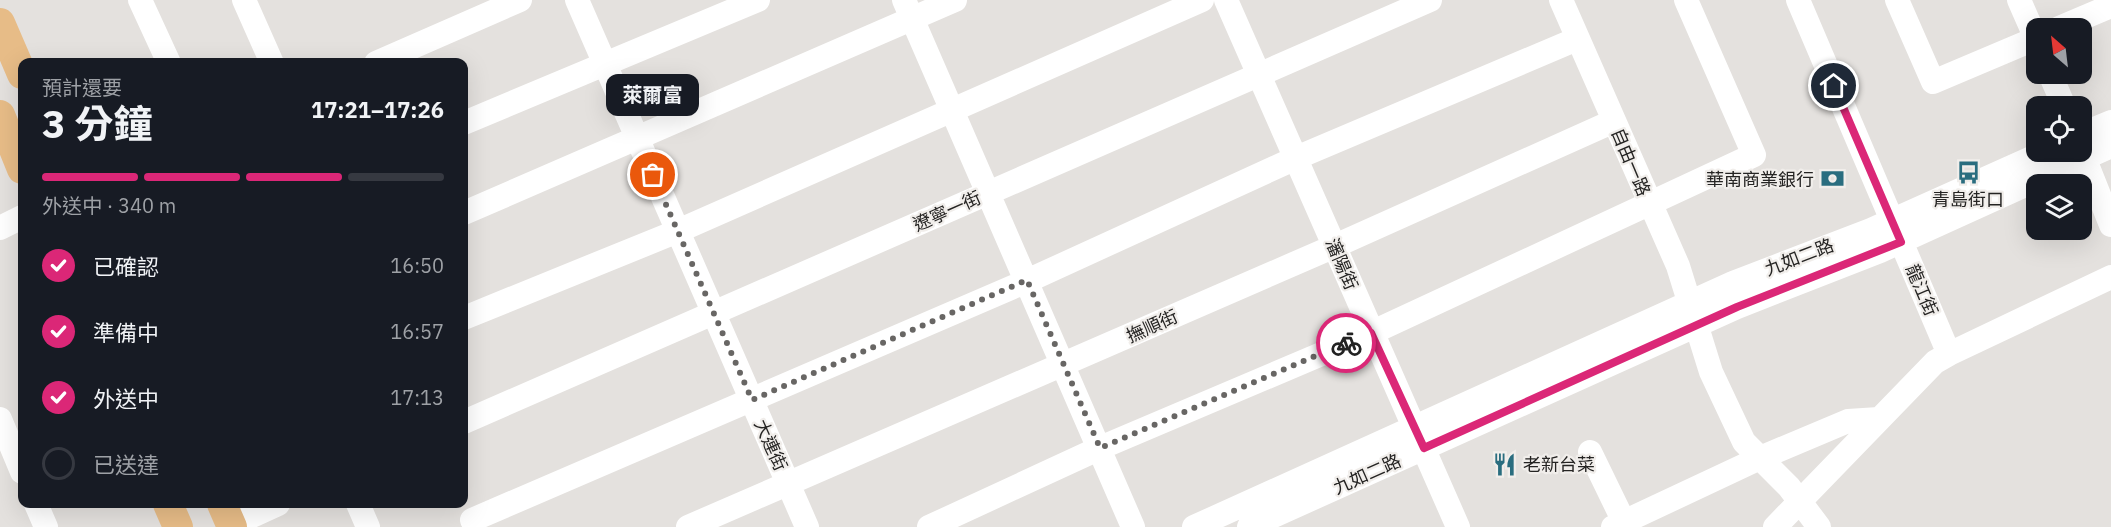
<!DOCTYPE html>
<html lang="zh-TW">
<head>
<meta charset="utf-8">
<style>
  body { margin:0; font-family:"IBM Plex Sans","Noto Sans TC",sans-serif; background:#20242c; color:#f1f3f6; height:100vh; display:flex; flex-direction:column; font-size:22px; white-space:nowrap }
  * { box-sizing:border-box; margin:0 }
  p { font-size:20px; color:#9ea1a6 }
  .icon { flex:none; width:33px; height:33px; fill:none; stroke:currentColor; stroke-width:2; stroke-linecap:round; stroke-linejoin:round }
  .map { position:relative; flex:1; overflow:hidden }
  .drawer { position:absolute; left:18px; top:58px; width:450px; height:450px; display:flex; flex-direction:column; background:#171b24; border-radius:12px; box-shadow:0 6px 24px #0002 }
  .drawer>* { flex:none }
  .needle { width:39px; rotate:332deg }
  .fabs { position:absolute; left:2026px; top:18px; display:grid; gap:12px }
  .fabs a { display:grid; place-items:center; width:66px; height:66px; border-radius:12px; background:#171b24; box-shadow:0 6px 24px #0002; font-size:30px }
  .pin { position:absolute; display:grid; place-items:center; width:51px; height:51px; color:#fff; margin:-26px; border:3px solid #fff; border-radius:50%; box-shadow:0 2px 6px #0007 }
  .courier { position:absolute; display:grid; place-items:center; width:60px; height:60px; margin:-30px; border:4px solid #db2777; border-radius:50%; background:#fff; color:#222; box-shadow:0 2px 8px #0007 }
  .bubble { position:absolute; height:42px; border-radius:12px; background:#171b24; box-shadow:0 6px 24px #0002; font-size:20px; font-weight:700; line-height:42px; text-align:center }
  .summary em { font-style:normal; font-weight:700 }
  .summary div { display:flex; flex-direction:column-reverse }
  .summary { display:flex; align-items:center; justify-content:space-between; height:102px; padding:0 24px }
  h1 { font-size:39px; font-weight:700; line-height:45px }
  .bar { display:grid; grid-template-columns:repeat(4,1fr); gap:9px 6px; align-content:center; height:72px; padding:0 24px }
  .bar i { height:8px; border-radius:4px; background:#363941 }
  .bar .active { background:#db2777 }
  .bar p { grid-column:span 4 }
  ol { padding:0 24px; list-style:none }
  li { display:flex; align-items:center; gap:18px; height:66px }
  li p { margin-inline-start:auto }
  li .icon { padding:6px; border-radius:50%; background:#db2777; color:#fff; stroke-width:4 }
  li:last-child { color:#9ea1a6 }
  li i { width:33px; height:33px; border:3px solid #363941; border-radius:50% }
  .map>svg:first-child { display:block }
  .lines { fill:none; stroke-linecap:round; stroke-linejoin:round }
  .minor { stroke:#fff; stroke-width:24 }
  .major { stroke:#e7bc87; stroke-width:30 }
  .done { stroke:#686664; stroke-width:6; stroke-dasharray:0 10.8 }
  .route { stroke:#db2777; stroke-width:8 }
  .labels { text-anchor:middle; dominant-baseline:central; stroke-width:4.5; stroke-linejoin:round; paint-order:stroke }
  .street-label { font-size:18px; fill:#252423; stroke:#f1eeeb }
  .poi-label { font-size:18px; fill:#252423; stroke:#f1eeeb; text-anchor:end }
</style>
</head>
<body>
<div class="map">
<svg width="2111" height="527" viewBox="0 0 2111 527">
  <rect width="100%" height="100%" fill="#e4e1de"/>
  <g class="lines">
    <!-- minor -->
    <path class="minor" d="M140,0L169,63
      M244,0L272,63
      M577,0L807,527
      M904,0L1133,527
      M1226,0L1458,527
      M1561,0L1678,266L1711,372L1744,442L1789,487L1819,527
      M1897,0L1933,82L2037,38
      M2019,0L2037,41
      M2059,28L2111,6
      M376,63L520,0
      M2050,74L2064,106
      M464,123L758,0
      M2082,134L2111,122
      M2082,152L2111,225
      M464,213L955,0
      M0,228L22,217
      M464,318L678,231L1202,0
      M1949,354L2111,277
      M0,419L22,472
      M464,422L1430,0
      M1590,452L1624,522
      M36,504L46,527
      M358,504L368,527
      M472,520L1027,281L1296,158L1577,39
      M228,527L278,504
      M688,527L1335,246L1614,121
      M929,527L1100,448L1371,333L1754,155L1686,0
      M1194,527L1733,283L1871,230L2045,152
      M1249,527L1737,307L1880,251L2111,146
      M1613,527L1760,458L1848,421L1879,419
      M1775,527L1935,362L1949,354L1798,0"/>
    <!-- major -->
    <path class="major" d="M0,23L22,74
      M0,115L22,169
      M168,504L178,527
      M222,504L232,527"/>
  </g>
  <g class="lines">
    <!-- done -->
    <path class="done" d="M653,175L752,400L1027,280L1100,448L1346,343"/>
    <!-- route -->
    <path class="route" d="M1346,343L1371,333L1424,448L1737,307L1901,242L1834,86"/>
  </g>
  <!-- icons -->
  <defs>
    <symbol id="bus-bare" viewBox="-9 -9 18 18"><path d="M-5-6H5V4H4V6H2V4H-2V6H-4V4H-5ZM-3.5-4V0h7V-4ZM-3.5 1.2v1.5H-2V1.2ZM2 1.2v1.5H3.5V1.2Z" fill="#2a6d7f" stroke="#f1eeeb" stroke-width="2.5" paint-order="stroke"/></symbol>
    <symbol id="bank-bare" viewBox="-9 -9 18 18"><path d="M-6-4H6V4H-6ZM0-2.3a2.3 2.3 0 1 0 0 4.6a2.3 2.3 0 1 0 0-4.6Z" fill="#2a6d7f" stroke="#f1eeeb" stroke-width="2.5" paint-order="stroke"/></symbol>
    <symbol id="restaurant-bare" viewBox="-9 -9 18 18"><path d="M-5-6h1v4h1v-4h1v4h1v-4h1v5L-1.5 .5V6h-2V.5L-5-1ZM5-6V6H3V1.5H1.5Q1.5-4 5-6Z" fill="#2a6d7f" stroke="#f1eeeb" stroke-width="2.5" paint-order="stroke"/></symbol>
  </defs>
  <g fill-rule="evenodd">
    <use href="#bus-bare" x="1952" y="156" width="33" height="33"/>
    <use href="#bank-bare" x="1816" y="162" width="33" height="33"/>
    <use href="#restaurant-bare" x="1488" y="448" width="33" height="33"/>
  </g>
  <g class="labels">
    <!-- street labels -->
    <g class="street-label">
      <text transform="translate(1631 162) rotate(67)">自由一路</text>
      <text transform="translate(947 211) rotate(-24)">遼寧一街</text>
      <text transform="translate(1799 257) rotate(-21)">九如二路</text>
      <text transform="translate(1342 264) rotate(67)">瀋陽街</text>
      <text transform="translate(1922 290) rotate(67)">龍江街</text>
      <text transform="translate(1152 326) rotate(-24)">撫順街</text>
      <text transform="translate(771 445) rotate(66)">大連街</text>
      <text transform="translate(1367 474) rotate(-24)">九如二路</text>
    </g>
    <!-- poi labels -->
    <g class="poi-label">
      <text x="1814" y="179">華南商業銀行</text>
      <text x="1968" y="199" text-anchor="middle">青島街口</text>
      <text x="1523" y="464" text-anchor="start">老新台菜</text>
    </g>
  </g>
</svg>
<div class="fabs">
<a><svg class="needle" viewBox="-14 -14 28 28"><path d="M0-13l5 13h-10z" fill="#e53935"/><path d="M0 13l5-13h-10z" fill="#9ea1a6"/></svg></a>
<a><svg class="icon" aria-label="locate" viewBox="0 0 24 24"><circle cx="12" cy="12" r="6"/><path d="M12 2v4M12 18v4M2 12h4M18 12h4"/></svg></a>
<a><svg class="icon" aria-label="layers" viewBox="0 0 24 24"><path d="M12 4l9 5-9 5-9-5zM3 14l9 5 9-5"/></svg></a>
</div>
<div class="pin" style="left:653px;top:175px;background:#ea580c"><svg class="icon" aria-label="bag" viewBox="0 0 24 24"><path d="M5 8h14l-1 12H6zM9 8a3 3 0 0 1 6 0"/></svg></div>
<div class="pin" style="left:1834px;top:86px;background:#1f2937"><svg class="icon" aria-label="home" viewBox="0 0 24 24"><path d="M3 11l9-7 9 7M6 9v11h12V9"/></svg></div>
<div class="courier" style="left:1346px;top:343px"><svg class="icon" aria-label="bike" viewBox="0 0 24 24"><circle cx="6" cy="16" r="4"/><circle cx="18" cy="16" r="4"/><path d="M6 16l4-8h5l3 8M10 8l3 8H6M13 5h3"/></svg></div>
<div class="bubble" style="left:606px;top:74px;width:93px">萊爾富</div>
<section class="drawer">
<div class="summary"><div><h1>3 分鐘</h1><p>預計還要</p></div><em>17:21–17:26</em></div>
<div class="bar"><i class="active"></i><i class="active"></i><i class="active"></i><i></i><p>外送中 · 340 m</p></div>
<ol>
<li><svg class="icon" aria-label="check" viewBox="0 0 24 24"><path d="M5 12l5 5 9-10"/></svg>已確認<p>16:50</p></li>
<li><svg class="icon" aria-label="check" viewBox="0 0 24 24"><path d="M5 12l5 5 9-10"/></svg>準備中<p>16:57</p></li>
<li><svg class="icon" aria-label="check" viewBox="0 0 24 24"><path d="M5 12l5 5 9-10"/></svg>外送中<p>17:13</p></li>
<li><i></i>已送達</li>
</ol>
</section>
</div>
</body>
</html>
